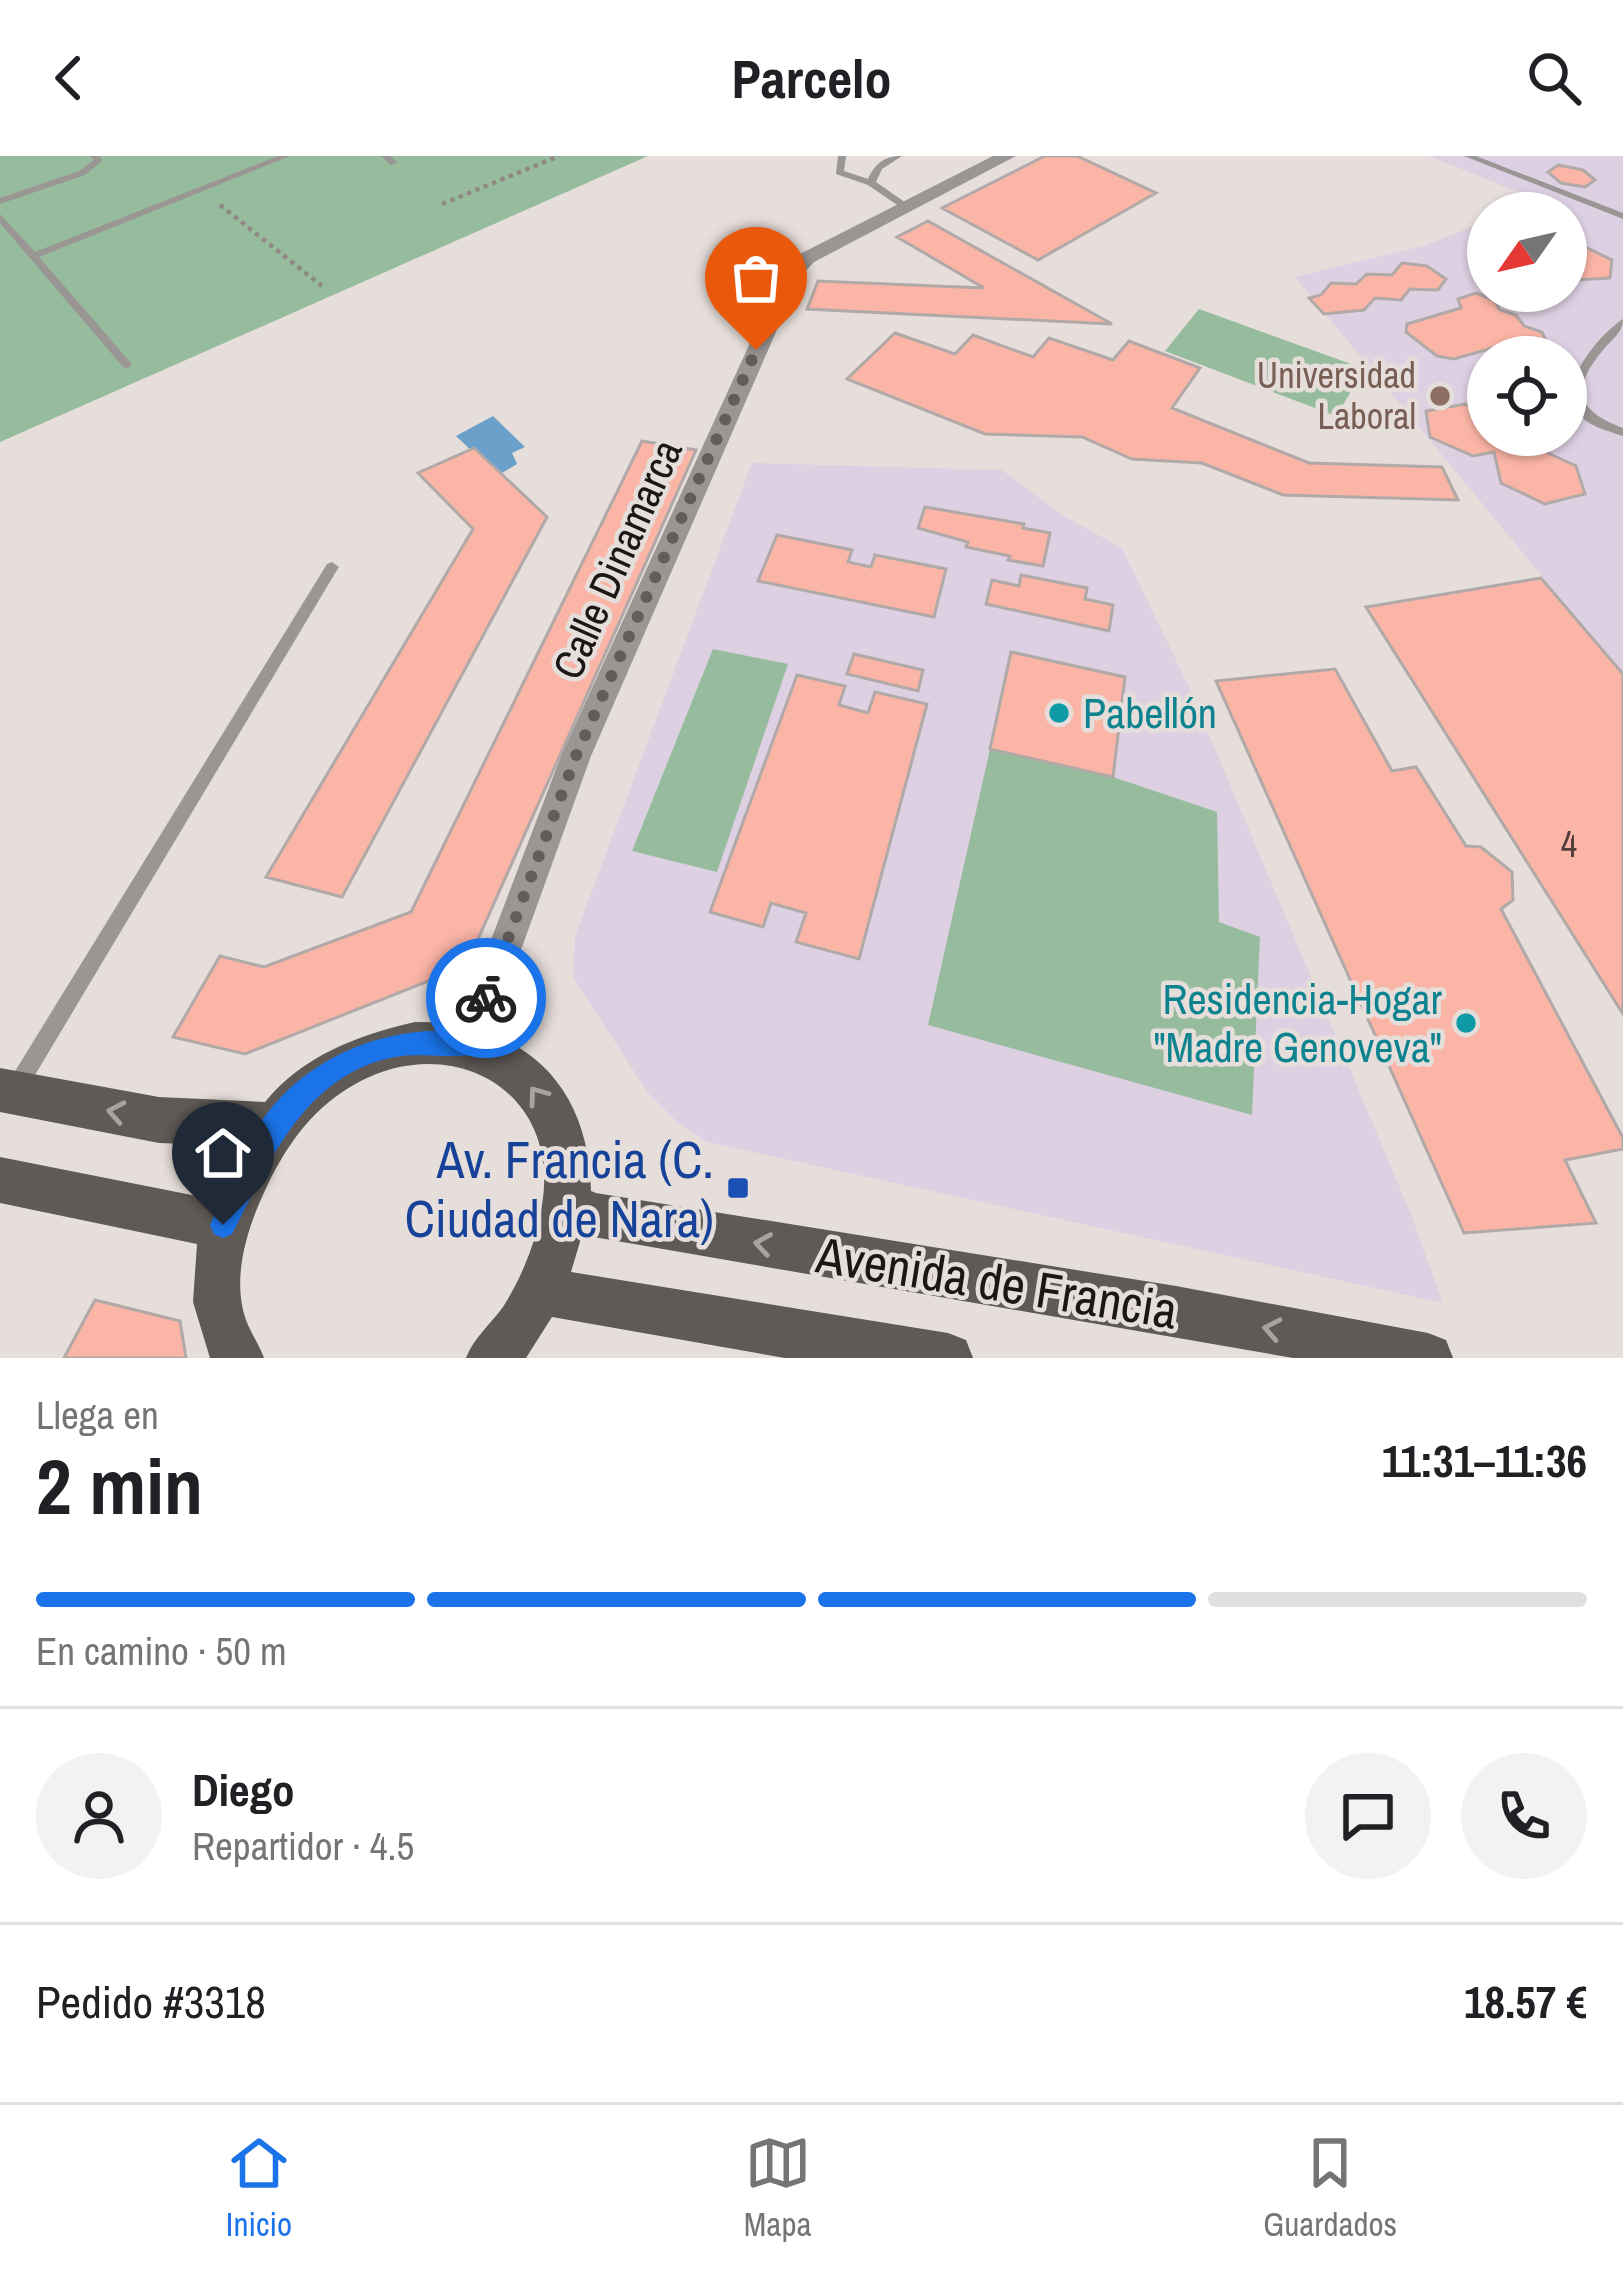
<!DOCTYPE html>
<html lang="es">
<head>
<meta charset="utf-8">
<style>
  body { margin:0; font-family:"Archivo Narrow",sans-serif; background:#f2f2f2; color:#202124; height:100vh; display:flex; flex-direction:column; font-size:45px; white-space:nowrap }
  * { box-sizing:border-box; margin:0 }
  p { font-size:39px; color:#757577 }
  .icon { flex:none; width:66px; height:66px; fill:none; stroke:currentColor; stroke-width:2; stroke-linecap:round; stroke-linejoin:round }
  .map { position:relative; height:1202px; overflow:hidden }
  .panel { display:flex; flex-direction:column; background:#fff; flex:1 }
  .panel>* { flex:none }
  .needle { width:78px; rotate:236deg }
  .buttons { position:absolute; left:1467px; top:36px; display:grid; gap:24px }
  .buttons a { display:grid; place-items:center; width:120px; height:120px; border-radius:50%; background:#fff; box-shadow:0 3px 9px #0004; font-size:60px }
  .pin { position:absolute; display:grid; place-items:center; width:102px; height:102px; color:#fff; margin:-123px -51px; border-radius:50% 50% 50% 0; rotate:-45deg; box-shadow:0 0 12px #0007 }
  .pin .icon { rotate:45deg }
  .courier { position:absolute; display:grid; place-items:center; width:120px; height:120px; margin:-60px; border:9px solid #1a73e8; border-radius:50%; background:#fff; color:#222; box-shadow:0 3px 15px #0007 }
  .overview em { font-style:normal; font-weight:700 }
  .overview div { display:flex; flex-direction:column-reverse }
  .overview { display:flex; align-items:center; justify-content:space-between; height:204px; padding:0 36px }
  h1 { font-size:78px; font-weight:700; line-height:90px }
  .bar { display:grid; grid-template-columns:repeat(4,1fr); gap:18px 12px; align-content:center; height:144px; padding:0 36px }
  .bar i { height:15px; border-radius:9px; background:#e0e0e0 }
  .bar .on { background:#1a73e8 }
  .bar p { grid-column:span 4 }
  .line { display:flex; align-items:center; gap:30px; padding:0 36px; border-top:3px solid #e0e0e0 }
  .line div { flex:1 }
  .round { display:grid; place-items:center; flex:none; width:126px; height:126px; border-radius:63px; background:#f2f2f2 }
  header { display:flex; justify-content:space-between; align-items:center; height:156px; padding:0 36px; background:#fff; font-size:54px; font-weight:700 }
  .menu { display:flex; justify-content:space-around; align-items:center; height:168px; border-top:3px solid #e0e0e0; background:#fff; font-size:33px; color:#757577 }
  .menu a { display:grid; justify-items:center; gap:6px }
  .menu .on { color:#1a73e8 }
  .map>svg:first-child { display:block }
  .education { fill:#ded0e3; fill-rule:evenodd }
  .green { fill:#97bc9d }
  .water { fill:#6ba0cb }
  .building { fill:#fbb5a6; stroke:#b1a9a7; stroke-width:3 }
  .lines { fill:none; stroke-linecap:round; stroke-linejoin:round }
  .path { stroke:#8f8986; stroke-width:4.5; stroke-dasharray:4.5 4.5; stroke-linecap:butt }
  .lane { fill:#999694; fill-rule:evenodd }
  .street { fill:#999694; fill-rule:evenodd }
  .primary { fill:#5f5a56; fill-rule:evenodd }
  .oneway { stroke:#a9a39f }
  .route { fill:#1a73e8 }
  .done { stroke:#615d5b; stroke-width:12; stroke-dasharray:0 21.6 }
  .education-dot { fill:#8d6e63; stroke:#e6deda; stroke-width:4.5 }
  .culture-dot { fill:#0f9aa8; stroke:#e6deda; stroke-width:4.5 }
  .transit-dot { fill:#1a4fb4; stroke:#e6deda; stroke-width:4.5 }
  .labels { text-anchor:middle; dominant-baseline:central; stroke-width:9; stroke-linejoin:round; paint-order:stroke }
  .far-education-label { font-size:36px; fill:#785e54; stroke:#e6deda; text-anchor:end }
  .number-label { font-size:36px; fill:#523e3a }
  .street-label { font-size:42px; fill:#1a1716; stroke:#e6deda }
  .culture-label { font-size:42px; fill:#0d838f; stroke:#e6deda; text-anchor:start }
  .near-transit-label { font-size:51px; fill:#164399; stroke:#e6deda; text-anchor:end }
  .near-street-label { font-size:51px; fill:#1a1716; stroke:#e6deda }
</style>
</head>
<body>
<header><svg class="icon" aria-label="back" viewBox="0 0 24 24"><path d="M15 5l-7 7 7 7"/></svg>Parcelo<svg class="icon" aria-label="search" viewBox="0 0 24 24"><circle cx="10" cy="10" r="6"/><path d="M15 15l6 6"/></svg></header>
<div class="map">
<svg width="1623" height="1202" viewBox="0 0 1623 1202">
  <rect width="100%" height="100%" fill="#e6deda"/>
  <!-- education -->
  <path class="education" d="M1429,0H1623V518L1295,121L1427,89L1488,64V135H1566V57H1504L1536,43ZM1488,201H1566V279H1488Z
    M752,307L1002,314L1062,359L1122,392L1189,531L1410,1056L1443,1147L707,986L678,967L648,937L573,821L575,780Z"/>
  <!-- green -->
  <path class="green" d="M0,0H648L0,286Z
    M1199,153L1365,213L1336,260L1165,195Z
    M713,493L788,508L717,716L632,695Z
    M990,593L1113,621L1217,656L1219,766L1260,781L1252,959L928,869Z"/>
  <!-- water -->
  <path class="water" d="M493,260L525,291L512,297L517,308L502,317L492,314L456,280Z"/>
  <!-- building -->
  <path class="building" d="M1045,0H1077L1156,37L1038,104L942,52Z
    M1558,9L1583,14L1595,24L1585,31L1561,27L1548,16Z
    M928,65L1112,168L807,153L818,125L984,132L897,81Z
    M1577,87L1612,104L1610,122L1575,124L1566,119V88Z
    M1402,107L1427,110L1446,123L1438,134L1410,133L1401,144L1375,142L1364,154L1324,158L1309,142L1321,139L1331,127L1356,128L1367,118L1392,119Z
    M1476,137L1494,144L1500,154L1516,159L1524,170L1542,176L1547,187L1528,193L1510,187L1454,203L1437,200L1406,176L1407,168L1461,152L1458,143Z
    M895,177L955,198L973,179L1033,201L1049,182L1113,204L1129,185L1200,212L1172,252L1309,307L1442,311L1458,344L1283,339L1202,307L1132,303L1082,281L985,278L847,223Z
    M1465,248L1488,259V279H1508L1512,293L1529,288L1576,310L1585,338L1545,348L1501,327L1494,296L1473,300L1430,281L1426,255Z
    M642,285L696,294L466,810L245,898L173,881L220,800L264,811L411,756Z
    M474,292L547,361L342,741L266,721L473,373L418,317Z
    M925,351L1024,368L1023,372L1050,377L1043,410L1008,404L1010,400L966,391L968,386L918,372Z
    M777,379L852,394L848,406L871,411L875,399L946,413L934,461L758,425Z
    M1021,419L1087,432L1085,443L1113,449L1109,475L986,448L992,424L1019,430Z
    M1541,422L1623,518V858L1366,451Z
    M1011,496L1125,521L1113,621L990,593Z
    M854,498L923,514L918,535L847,518Z
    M1335,513L1392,615L1416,611L1466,690L1481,691L1512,716L1513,744L1501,753L1623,982V993L1565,1004L1596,1067L1464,1077L1216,525Z
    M797,519L845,530L839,549L868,557L875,536L927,548L859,803L796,786L806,757L771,747L763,771L710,756Z
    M95,1144L180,1165L186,1202H64Z"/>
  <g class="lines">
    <!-- path -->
    <path class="path" d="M442,48L559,0
      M220,49L322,130"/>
    <!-- lane -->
    <path class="lane" d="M90,0H99L103,4L85,19L0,48V42L79,15L94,4Z
      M278,0H290L39,101L131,207L132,209L127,212L123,211L0,67V58L35,96Z
      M381,0H390L398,7L391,9Z
      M838,0H846L844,15L868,23C875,7 885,0 902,0L882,13L876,26L909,49V53H903L868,29L836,18Z
      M1464,0H1476L1623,57V63Z
      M1623,163C1623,177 1612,183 1603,194C1571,233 1575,254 1623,272V280C1608,275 1590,271 1580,259C1554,230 1599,179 1623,163Z
      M332,406L339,411L337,414L23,939L16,941L9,939L7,932L9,925L327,408Z"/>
    <!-- street -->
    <path class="street" d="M993,0H1016L814,106L800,121L591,600L482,902L469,907L456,902L451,889L561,600L781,119L800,98Z"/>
    <!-- primary -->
    <path class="primary" d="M415,866C521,865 589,926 591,1035L596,1037L1176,1130L1428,1177L1446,1184L1453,1202H1293L582,1079L571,1116L948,1177L966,1184L973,1202H785L552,1161L526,1202H466C474,1181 490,1169 503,1151C522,1121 537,1084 542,1049C561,935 453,875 357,927C315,950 289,985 268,1028C248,1069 229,1124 248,1169C253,1180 260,1191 264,1202H210L193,1146L197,1088L0,1047V1001L212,1043L238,990L159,987L0,956V912L159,941L265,946C302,900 358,879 415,866Z"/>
  </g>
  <!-- one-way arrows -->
  <defs><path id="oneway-chevron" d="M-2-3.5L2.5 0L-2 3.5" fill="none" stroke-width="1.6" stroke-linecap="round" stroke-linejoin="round" transform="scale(3)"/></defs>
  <g class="oneway">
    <use href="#oneway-chevron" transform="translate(537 939) rotate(-126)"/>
    <use href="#oneway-chevron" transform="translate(116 956) rotate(-169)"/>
    <use href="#oneway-chevron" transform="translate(763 1088) rotate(-171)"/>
    <use href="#oneway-chevron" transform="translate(1272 1173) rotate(-169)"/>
  </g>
  <!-- route -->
  <path class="route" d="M486,831L498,842L478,897C460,904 420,896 395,901C305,918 269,1006 232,1078L223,1082L214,1078L210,1069L214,1060C230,1028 244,989 265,960C310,899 390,868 462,876L478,834Z"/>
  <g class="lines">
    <!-- done -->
    <path class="done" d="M486,842L576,600L756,194"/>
  </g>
  <!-- markers -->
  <circle class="education-dot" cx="1440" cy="240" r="12"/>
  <g class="culture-dot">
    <circle cx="1059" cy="557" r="12"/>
    <circle cx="1466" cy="867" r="12"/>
  </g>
  <rect class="transit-dot" x="726" y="1020" width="24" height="24" rx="6"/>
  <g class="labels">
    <!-- far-education labels -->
    <g class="far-education-label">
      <text x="1416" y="219">Universidad<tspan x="1416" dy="41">Laboral</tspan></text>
    </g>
    <!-- number labels -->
    <g class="number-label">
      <text x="1569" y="688">4</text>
    </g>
    <!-- street labels -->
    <g class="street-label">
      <text transform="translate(617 403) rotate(-66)">Calle Dinamarca</text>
    </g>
    <!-- culture labels -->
    <g class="culture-label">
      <text x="1083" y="557">Pabellón</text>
      <text x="1442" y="843" text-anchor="end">Residencia-Hogar<tspan x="1442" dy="48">"Madre Genoveva"</tspan></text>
    </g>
    <!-- near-transit labels -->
    <g class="near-transit-label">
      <text x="714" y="1003">Av. Francia (C.<tspan x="714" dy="59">Ciudad de Nara)</tspan></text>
    </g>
    <!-- near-street labels -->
    <g class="near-street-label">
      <text transform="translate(997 1126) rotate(9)">Avenida de Francia</text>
    </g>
  </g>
</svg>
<div class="buttons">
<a><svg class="needle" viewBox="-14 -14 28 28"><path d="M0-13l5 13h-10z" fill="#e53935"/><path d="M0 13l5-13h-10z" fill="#757577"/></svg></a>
<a><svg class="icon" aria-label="locate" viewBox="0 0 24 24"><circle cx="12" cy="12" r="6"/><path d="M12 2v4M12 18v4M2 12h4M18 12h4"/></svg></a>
</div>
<div class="pin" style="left:756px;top:194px;background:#ea580c"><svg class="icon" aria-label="bag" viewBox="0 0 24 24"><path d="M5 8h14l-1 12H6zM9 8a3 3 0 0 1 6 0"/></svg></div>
<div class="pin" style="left:223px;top:1069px;background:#1f2937"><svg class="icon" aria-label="home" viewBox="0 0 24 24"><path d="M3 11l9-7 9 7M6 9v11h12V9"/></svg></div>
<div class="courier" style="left:486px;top:842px"><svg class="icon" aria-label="bike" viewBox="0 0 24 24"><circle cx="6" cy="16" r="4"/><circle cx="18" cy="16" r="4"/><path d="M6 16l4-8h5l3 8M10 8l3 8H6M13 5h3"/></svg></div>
</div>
<section class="panel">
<div class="overview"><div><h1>2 min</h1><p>Llega en</p></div><em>11:31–11:36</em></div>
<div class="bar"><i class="on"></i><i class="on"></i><i class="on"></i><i></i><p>En camino · 50 m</p></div>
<div class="line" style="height:216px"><a class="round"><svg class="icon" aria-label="person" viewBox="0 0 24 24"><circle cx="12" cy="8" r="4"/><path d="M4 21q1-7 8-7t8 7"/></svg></a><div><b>Diego</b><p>Repartidor · 4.5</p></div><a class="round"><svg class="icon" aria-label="chat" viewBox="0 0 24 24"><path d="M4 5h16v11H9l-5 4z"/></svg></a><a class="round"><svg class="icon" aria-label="phone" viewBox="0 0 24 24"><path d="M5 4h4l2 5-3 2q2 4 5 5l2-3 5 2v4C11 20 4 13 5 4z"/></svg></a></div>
<div class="line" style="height:156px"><div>Pedido #3318</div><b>18.57 €</b></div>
</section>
<nav class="menu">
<a class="on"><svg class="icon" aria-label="home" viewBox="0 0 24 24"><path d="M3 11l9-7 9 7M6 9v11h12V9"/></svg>Inicio</a>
<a><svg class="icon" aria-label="map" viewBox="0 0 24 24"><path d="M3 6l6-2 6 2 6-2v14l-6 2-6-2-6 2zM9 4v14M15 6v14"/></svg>Mapa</a>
<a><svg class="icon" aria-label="saved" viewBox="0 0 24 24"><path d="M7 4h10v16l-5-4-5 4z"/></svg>Guardados</a>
</nav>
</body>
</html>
